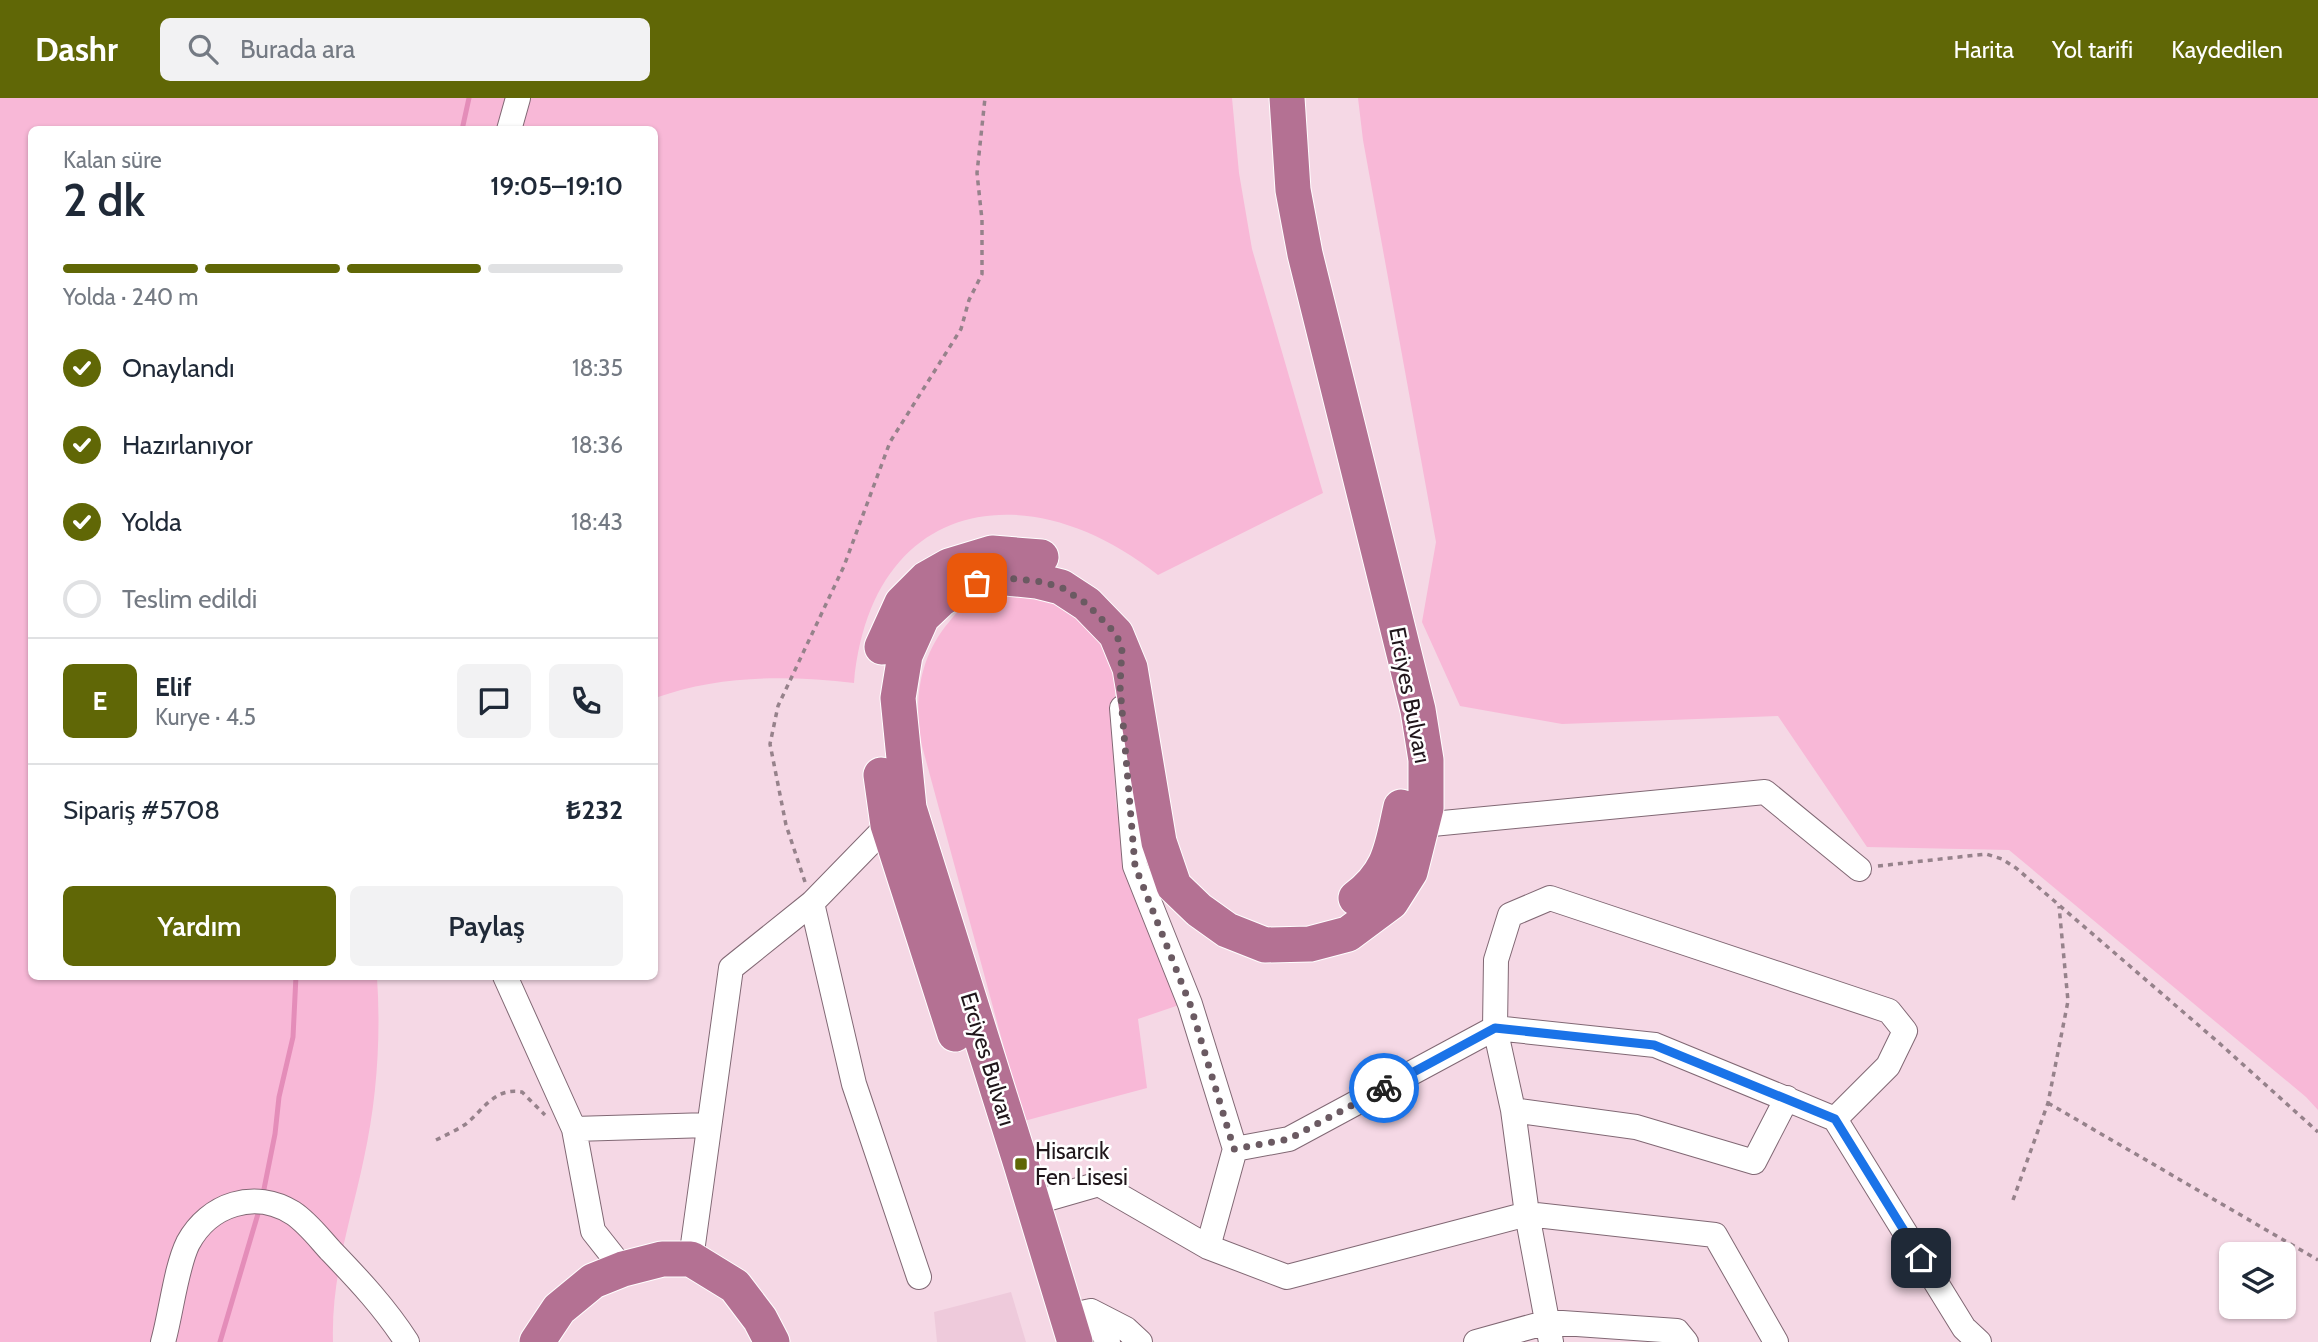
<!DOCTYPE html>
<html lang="tr">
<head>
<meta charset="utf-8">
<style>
  body { margin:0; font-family:Cabin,sans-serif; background:#f2f2f3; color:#1f2937; height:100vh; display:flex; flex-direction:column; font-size:26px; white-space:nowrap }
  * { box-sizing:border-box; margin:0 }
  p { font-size:23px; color:#747a83 }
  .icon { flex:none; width:38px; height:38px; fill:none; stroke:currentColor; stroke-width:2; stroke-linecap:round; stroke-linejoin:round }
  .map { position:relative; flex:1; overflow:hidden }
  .panel { position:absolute; left:28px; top:28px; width:630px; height:854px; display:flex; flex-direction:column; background:#fff; border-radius:10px; box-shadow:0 2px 5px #0004 }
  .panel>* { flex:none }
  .fabs { position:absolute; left:2219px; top:1144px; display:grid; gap:14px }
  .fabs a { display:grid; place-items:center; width:77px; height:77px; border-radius:10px; background:#fff; box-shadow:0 2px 5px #0004; font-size:35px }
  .pin { position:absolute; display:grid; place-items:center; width:60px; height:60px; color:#fff; margin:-30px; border-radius:14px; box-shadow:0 4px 10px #0006 }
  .courier { position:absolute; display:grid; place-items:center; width:70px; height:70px; margin:-35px; border:5px solid #1a73e8; border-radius:50%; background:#fff; color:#222; box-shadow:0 2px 9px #0007 }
  .overview em { font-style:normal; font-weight:600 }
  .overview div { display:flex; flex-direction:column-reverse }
  .overview { display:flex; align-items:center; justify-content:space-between; height:119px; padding:0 35px }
  h1 { font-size:46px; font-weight:600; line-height:52px }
  .bar { display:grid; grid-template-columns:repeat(4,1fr); gap:10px 7px; align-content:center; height:84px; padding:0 35px }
  .bar i { height:9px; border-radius:5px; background:#e0e1e3 }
  .bar .active { background:#606706 }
  .bar p { grid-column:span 4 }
  .line { display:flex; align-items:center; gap:18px; padding:0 35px; border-top:2px solid #e0e1e3 }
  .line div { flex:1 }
  .round { display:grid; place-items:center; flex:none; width:74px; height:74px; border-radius:10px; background:#f2f2f3 }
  ol { padding:0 35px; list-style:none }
  li { display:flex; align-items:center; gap:21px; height:77px }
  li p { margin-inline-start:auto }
  li .icon { padding:7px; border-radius:50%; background:#606706; color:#fff; stroke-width:4 }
  li:last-child { color:#747a83 }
  li i { width:38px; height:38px; border:4px solid #e0e1e3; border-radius:50% }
  .action { display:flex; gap:14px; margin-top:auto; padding:14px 35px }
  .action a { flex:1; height:80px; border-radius:10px; background:#606706; color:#fff; font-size:28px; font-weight:600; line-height:80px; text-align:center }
  .action a+a { background:#f2f2f3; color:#1f2937 }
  header { display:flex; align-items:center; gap:42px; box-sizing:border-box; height:98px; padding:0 35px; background:#606706; color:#fff }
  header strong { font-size:33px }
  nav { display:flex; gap:38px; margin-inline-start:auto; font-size:24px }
  .search { width:490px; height:63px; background:#f2f2f3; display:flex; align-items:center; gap:18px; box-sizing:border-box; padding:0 24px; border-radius:10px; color:#747a83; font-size:26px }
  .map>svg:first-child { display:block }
  .built { fill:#eecadb }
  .green { fill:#f8b8d7 }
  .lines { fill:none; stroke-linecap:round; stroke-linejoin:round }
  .stream { stroke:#e48db9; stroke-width:5 }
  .minor-casing { stroke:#816874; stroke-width:26 }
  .highway-casing { stroke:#fff; stroke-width:37 }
  .path { stroke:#96828b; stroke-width:3.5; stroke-dasharray:5 5; stroke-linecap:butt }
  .minor { stroke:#fff; stroke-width:24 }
  .highway { stroke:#b47193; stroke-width:35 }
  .done { stroke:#6b5a62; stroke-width:7; stroke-dasharray:0 12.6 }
  .route { stroke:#1a73e8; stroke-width:9 }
  .poi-dot { fill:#606706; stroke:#fff; stroke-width:2.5 }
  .labels { text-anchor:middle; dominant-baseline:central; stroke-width:5; stroke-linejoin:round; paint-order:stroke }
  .street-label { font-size:23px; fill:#20161b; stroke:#fff }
  .poi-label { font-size:23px; fill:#20161b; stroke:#fff; text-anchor:start }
</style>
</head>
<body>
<header>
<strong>Dashr</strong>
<div class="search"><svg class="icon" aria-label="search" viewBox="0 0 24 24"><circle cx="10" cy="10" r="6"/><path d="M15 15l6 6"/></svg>Burada ara</div>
<nav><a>Harita</a><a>Yol tarifi</a><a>Kaydedilen</a></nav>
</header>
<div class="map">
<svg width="2318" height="1244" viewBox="0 0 2318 1244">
  <rect width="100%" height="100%" fill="#f5d8e5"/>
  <!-- built -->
  <path class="built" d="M1011,1194L1026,1244H937L934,1214Z"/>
  <!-- green -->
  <path class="green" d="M0,0H1232L1239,75L1252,151L1323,395L1158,477C1027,373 871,400 854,585C787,577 719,577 655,600L654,32H32V878L377,879C381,939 377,1001 364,1060C351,1123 331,1177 333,1244H0Z
    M1358,0H2318V1012L2306,999L2009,752L1867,749L1778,618L1562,626L1460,608L1422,524L1436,444L1363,42Z
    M1009,489L1085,516L1117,572L1112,638L1116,705L1122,738L1182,906L1138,921L1147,990L1024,1023L922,648C913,604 919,559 949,524C957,514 966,504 978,499C987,495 999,493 1009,489Z"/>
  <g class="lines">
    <!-- stream -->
    <path class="stream" d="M462,32L469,0
      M263,1096L275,1036L279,999L293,939L296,878
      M220,1244L260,1109"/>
    <defs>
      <path id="minor" d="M509,32L518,0
        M1122,610L1135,768L1190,906L1235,1051L1289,1041L1495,930L1655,947L1835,1021L1964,1230L1979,1244
        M1422,727L1765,694L1859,771
        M812,805L854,986L919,1179
        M505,878L574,1031L593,1133L623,1171
        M1513,1012L1636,1029L1754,1064L1787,1000
        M574,1031L709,1027
        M1033,1105L1099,1086L1208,1149L1287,1179L1527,1116L1715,1137L1776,1244
        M1208,1149L1235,1051
        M691,1161L731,870L812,805L888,727
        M1091,1213L1126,1231L1140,1244
        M1068,1218L1091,1213L1108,1244
        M163,1244C171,1216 176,1169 188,1145C209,1106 255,1091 293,1115C308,1125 319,1140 331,1153C359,1182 385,1210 407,1244
        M1476,1244L1548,1224L1677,1233L1686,1244
        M1551,1244L1527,1116L1513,1012L1495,930L1496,862L1510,817L1550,800L1889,913L1905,933L1888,968L1835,1021"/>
      <path id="highway" d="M882,549L902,505L926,481L949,468L992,455L1041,459
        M881,677L888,727L955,936
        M1356,800C1391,774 1392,748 1401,709
        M537,1244L559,1211L593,1183L623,1171L662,1161H691L735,1188L760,1221L772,1244
        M1075,1244L1021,1066L909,710L898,600L905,557L922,519L941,501L959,490L995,479L1037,483L1061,489L1087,506L1116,536L1130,570L1159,744L1174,788L1199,812L1227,832L1265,847L1310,846L1348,836L1391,804L1410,774L1426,710V662L1418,612L1305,156L1293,92L1287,0"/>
    </defs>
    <!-- minor casing -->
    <use href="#minor" class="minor-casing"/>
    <!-- highway casing -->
    <use href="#highway" class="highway-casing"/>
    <!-- path -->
    <path class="path" d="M1878,768L1986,756L2002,761L2016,770L2218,944L2318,1034
      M805,784L786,727L770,646L778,608L844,468L890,344L961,231L969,202L982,176V122L977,75L985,0
      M2048,1005L2318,1162
      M436,1042C446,1037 457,1032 466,1026C484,1011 495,989 522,994L545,1017
      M2013,1102L2048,1005L2068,903L2059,808"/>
    <!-- minor -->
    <use href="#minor" class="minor"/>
    <!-- highway -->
    <use href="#highway" class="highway"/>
  </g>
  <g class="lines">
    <!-- done -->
    <path class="done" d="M977,485L995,479L1037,483L1061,489L1087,506L1116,536L1122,550L1120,588L1135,768L1190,906L1234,1051L1289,1041L1384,990"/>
    <!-- route -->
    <path class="route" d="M1384,990L1495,930L1654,947L1835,1021L1921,1160"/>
  </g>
  <!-- markers -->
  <rect class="poi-dot" x="1014" y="1059" width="14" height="14" rx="3.5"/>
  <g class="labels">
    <!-- street labels -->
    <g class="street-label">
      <text transform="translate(1410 597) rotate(79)">Erciyes Bulvarı</text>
      <text transform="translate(988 961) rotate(73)">Erciyes Bulvarı</text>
    </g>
    <!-- poi labels -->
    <g class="poi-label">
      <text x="1035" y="1053">Hisarcık<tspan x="1035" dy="26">Fen Lisesi</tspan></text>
    </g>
  </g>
</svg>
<div class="fabs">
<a><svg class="icon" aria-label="layers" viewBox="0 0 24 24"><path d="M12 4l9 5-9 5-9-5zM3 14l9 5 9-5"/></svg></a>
</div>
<div class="pin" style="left:977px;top:485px;background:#ea580c"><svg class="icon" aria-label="bag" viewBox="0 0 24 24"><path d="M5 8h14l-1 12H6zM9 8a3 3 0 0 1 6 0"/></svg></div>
<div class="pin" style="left:1921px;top:1160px;background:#1f2937"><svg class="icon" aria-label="home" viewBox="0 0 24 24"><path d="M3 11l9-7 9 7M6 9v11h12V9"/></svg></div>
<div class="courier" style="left:1384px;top:990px"><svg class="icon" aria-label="bike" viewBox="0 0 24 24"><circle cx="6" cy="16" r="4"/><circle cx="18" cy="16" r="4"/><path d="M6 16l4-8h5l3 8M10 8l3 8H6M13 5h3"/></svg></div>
<section class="panel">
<div class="overview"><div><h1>2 dk</h1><p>Kalan süre</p></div><em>19:05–19:10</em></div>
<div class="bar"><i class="active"></i><i class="active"></i><i class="active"></i><i></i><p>Yolda · 240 m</p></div>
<ol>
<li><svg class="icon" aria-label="check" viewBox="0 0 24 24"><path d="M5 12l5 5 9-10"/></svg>Onaylandı<p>18:35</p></li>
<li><svg class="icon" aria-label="check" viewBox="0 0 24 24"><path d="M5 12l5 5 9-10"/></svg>Hazırlanıyor<p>18:36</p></li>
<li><svg class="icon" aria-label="check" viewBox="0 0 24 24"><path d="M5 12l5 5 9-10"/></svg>Yolda<p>18:43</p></li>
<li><i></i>Teslim edildi</li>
</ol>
<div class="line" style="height:126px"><b class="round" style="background:#606706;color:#fff">E</b><div><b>Elif</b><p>Kurye · 4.5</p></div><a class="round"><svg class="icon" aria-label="chat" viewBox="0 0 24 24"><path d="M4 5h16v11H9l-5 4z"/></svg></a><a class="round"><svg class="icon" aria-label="phone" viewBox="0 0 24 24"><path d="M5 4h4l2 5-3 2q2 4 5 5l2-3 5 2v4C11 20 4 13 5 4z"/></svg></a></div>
<div class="line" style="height:91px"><div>Sipariş #5708</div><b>₺232</b></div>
<div class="action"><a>Yardım</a><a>Paylaş</a></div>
</section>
</div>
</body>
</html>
